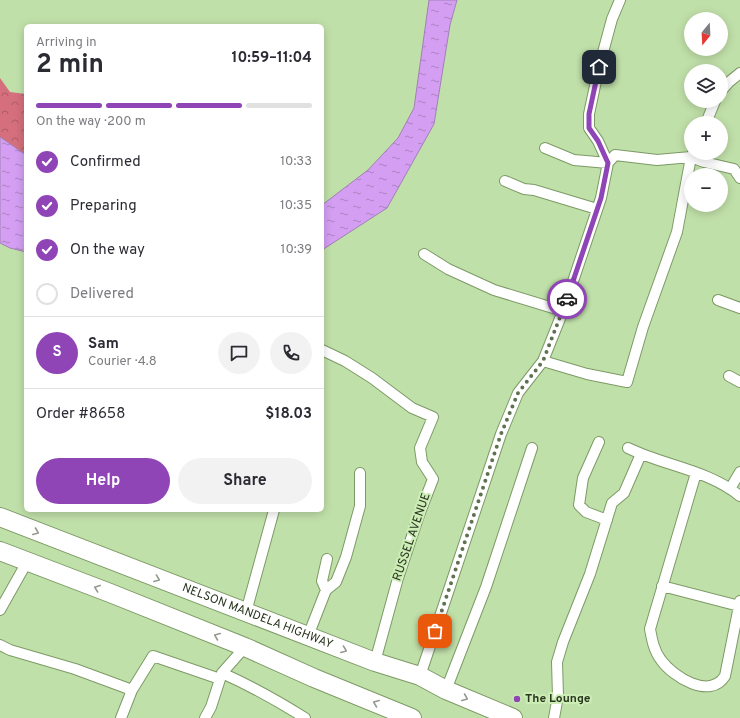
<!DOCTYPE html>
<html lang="en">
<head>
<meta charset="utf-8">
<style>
  body { margin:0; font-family:Overpass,sans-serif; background:#f2f2f3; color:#2b2b33; height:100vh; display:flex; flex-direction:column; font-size:15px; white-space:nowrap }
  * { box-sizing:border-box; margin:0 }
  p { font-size:13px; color:#7c7c81 }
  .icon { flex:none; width:22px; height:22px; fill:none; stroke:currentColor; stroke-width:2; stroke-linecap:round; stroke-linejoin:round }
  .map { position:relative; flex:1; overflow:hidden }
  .panel { position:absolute; left:24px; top:24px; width:300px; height:488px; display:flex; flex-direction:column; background:#fff; border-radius:6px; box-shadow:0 2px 10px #0003 }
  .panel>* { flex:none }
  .needle { width:26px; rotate:198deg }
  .tools { position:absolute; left:684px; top:12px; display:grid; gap:8px }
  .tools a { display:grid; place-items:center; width:44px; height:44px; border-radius:50%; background:#fff; box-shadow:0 2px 10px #0003; font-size:20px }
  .pin { position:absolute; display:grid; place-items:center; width:34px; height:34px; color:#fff; margin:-17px; border-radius:8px; box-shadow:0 2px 6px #0006 }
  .courier { position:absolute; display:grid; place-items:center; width:40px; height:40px; margin:-20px; border:3px solid #9045b7; border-radius:50%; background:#fff; color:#222; box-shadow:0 1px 5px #0007 }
  .summary em { font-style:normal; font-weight:700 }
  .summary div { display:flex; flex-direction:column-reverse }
  .summary { display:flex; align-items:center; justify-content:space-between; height:68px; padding:0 12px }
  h1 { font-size:26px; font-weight:700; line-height:30px }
  .bar { display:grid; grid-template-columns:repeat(4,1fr); gap:6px 4px; align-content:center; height:48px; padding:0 12px }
  .bar i { height:5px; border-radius:3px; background:#e1e1e2 }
  .bar .current { background:#9045b7 }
  .bar p { grid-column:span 4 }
  .line { display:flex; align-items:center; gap:10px; padding:0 12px; border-top:1px solid #e1e1e2 }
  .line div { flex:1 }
  .round { display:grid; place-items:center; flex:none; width:42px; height:42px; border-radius:21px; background:#f2f2f3 }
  ol { padding:0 12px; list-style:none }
  li { display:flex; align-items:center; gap:12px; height:44px }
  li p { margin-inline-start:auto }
  li .icon { padding:4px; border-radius:50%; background:#9045b7; color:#fff; stroke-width:4 }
  li:last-child { color:#7c7c81 }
  li i { width:22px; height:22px; border:2px solid #e1e1e2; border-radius:50% }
  .action { display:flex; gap:8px; margin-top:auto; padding:8px 12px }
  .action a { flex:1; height:46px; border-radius:24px; background:#9045b7; color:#fff; font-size:16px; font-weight:700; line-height:46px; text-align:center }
  .action a+a { background:#f2f2f3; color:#2b2b33 }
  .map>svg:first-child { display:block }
  .forest { fill:url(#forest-crowns) }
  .water { fill:url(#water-ripples); stroke:#a180b4 }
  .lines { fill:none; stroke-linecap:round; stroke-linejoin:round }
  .street-casing { stroke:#7d9a66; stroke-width:12 }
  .highway-casing { stroke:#7d9a66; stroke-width:20 }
  .street { stroke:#fff; stroke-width:10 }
  .highway { stroke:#fff; stroke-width:18 }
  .oneway { stroke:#949a90 }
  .done { stroke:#5e7250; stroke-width:4; stroke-dasharray:0 7.2 }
  .route { stroke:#9045b7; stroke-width:5 }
  .poi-dot { fill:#9045b7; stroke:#cdedb6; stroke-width:1.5 }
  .labels { text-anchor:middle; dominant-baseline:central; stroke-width:4; stroke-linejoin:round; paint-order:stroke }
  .street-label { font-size:12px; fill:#2a3620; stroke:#cdedb6 }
  .poi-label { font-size:12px; font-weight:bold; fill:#2a3620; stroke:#cdedb6; text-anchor:start }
</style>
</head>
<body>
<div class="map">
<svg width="740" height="718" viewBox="0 0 740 718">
  <defs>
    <pattern id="forest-crowns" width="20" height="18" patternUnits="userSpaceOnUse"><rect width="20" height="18" fill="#d56f7d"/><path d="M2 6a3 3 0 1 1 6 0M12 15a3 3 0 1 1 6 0" fill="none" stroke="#ad5c66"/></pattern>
    <pattern id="water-ripples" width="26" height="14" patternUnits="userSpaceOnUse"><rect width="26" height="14" fill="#d49ff3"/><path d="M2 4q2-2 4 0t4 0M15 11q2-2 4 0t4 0" fill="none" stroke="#ac82c4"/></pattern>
  </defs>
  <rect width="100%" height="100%" fill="#c0e0a9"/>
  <!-- forest -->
  <path class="forest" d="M0,78L10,92L26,94V155L0,137Z"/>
  <!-- water -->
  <path class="water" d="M429,0H457L450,25L434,124L387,208L322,250V205L368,170L398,138L414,108Z
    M0,137L26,155V252L10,248L0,243Z"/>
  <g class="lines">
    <defs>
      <path id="street" d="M721,91L729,82L740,73
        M706,123L715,101
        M545,148L574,160L608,163L615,155L657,160L691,157L693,153
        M505,181L524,189L534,190L597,209
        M424,254L448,269L494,290L563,311
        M718,300L740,308
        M322,350L345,361L372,378L412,408L433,417L420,448L422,462L433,479L419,515L398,578L375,662
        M543,361L587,374L627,382L643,327L677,232L691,157L704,162L734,169L740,178
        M729,376L740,382
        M599,442L583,478L579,505L586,512L607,520
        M628,448C665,466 708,470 740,496
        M696,473L650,629C652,640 654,651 661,660C673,677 710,700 725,676L740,601
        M730,489L740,472
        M662,586L739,606
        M326,590L322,581L327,559
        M0,610L27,562
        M246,612L274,510
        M308,636L326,590L336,582L346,557L360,506V473
        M0,645L10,650L75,669L132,690
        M222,673C251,686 278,701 305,718
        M420,676L501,434L518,393L543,361L563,311L601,198L608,163L598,141L589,128V114L599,67L612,19L620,0
        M446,690L486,587L532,448
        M121,718L132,690L153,656L220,679
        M205,718L211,707L222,673L245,647
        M554,718L558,696L557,662L563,642L590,574L612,503L624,493L641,454"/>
      <g id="highway">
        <path id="s1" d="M0,517L375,662L420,676L446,690L513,718"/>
        <path d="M0,551L110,593L245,647L314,678L412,718"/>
      </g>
    </defs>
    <!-- street casing -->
    <use href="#street" class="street-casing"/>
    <!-- highway casing -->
    <use href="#highway" class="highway-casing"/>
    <!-- street -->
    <use href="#street" class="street"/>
    <!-- highway -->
    <use href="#highway" class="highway"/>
  </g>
  <!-- one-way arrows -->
  <defs><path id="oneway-chevron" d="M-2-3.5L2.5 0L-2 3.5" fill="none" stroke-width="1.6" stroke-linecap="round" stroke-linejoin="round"/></defs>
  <g class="oneway">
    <use href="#oneway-chevron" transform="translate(36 532) rotate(22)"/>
    <use href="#oneway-chevron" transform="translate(157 579) rotate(21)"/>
    <use href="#oneway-chevron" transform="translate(97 588) rotate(-160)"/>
    <use href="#oneway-chevron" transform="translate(217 636) rotate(-158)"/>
    <use href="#oneway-chevron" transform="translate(344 650) rotate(21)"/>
    <use href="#oneway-chevron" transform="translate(465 698) rotate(23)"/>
    <use href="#oneway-chevron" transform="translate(376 703) rotate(-158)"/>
  </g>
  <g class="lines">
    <!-- done -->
    <path class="done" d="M435,631L501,434L518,393L543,361L567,299"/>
    <!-- route -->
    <path class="route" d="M567,299L601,198L608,163L598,141L589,128V114L599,67"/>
  </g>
  <!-- markers -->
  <circle class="poi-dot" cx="517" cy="699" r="4"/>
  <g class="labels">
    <!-- street labels -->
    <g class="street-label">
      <text transform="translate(412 537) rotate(-71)">RUSSEL AVENUE</text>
      <text stroke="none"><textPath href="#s1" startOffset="276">NELSON MANDELA HIGHWAY</textPath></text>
    </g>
    <!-- poi labels -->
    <g class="poi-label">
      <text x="525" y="699">The Lounge</text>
    </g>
  </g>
</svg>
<div class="tools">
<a><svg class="needle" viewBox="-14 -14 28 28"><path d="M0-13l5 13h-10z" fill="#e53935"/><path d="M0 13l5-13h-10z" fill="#7c7c81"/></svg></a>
<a><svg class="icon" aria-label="layers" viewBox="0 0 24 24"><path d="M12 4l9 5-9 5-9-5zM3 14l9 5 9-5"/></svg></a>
<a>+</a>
<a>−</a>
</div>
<div class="pin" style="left:435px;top:631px;background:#ea580c"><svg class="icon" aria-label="bag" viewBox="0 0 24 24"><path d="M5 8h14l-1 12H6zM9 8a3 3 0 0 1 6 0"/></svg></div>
<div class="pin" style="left:599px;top:67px;background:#1f2937"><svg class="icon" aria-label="home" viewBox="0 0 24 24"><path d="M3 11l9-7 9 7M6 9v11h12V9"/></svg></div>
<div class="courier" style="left:567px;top:299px"><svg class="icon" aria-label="car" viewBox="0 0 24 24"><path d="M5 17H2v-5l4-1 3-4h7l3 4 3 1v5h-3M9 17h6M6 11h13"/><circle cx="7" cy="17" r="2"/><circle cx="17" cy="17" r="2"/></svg></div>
<section class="panel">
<div class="summary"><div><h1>2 min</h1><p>Arriving in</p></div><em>10:59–11:04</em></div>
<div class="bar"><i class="current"></i><i class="current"></i><i class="current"></i><i></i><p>On the way · 200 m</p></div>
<ol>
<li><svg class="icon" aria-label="check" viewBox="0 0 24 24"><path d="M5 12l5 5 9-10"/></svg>Confirmed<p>10:33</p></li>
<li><svg class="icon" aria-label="check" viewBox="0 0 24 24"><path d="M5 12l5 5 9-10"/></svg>Preparing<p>10:35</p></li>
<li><svg class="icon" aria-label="check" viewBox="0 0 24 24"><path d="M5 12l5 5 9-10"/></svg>On the way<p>10:39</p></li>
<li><i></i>Delivered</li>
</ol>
<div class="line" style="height:72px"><b class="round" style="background:#9045b7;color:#fff">S</b><div><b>Sam</b><p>Courier · 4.8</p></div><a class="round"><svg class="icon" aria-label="chat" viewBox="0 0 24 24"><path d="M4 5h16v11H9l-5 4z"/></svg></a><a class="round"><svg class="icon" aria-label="phone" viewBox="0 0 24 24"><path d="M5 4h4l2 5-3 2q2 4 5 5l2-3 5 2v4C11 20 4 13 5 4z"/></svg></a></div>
<div class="line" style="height:52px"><div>Order #8658</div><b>$18.03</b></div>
<div class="action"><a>Help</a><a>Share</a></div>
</section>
</div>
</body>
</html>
